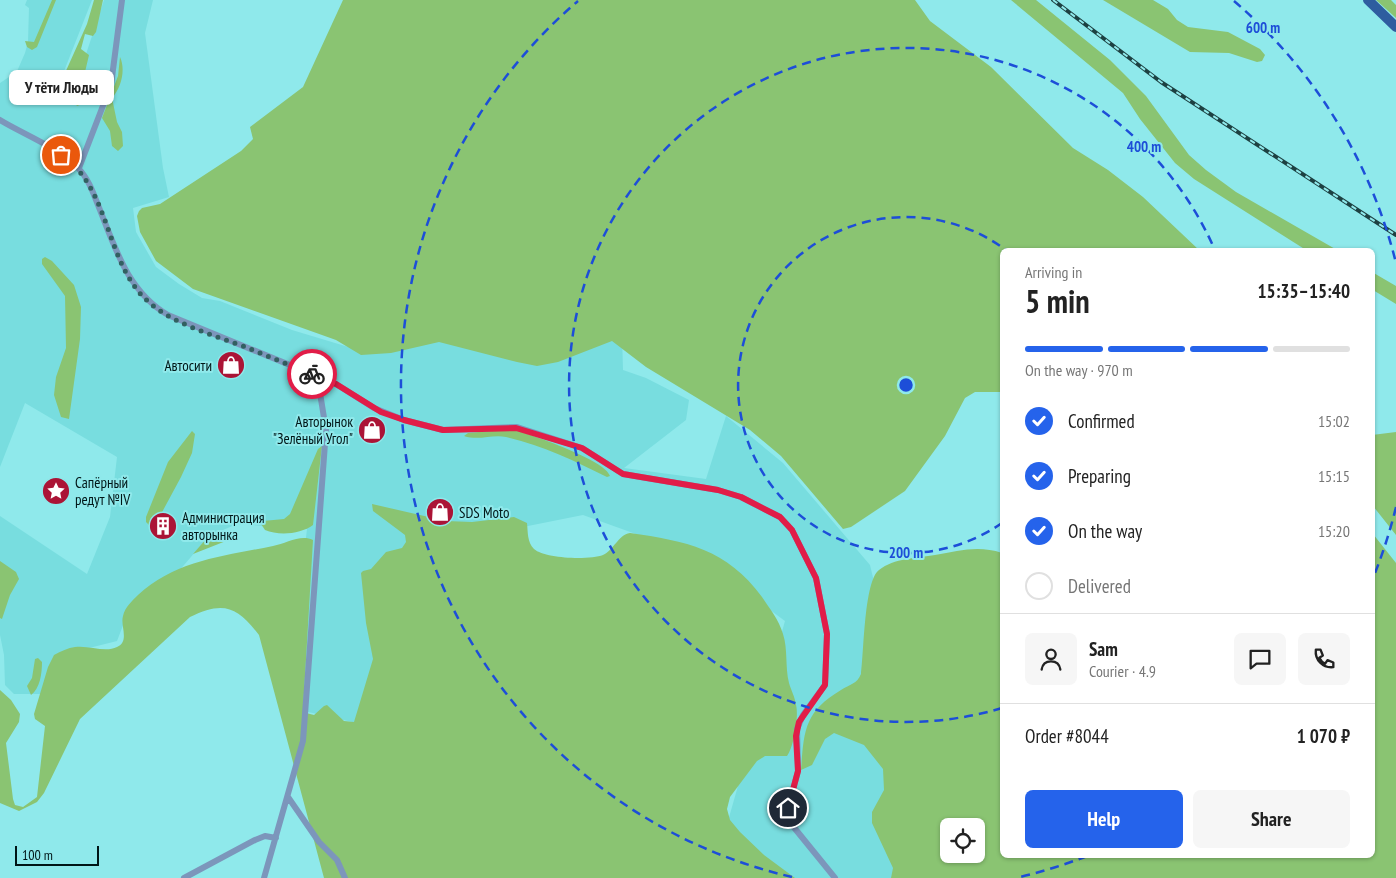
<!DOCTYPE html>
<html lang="en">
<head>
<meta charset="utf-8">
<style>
  body { margin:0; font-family:"PT Sans Narrow",sans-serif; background:#f6f6f6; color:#222; height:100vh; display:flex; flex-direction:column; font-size:19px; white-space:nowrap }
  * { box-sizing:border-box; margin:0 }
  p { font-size:16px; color:#767676 }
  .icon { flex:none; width:28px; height:28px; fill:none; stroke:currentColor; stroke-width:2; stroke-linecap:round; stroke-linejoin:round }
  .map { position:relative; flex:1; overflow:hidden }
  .details { position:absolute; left:1000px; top:248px; width:375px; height:610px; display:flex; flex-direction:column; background:#fff; border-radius:8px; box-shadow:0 1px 4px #0004 }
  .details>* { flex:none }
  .buttons { position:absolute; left:940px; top:818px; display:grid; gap:10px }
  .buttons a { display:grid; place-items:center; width:45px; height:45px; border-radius:8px; background:#fff; box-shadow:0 1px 4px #0004; font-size:25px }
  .scale { position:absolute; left:15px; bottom:12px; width:84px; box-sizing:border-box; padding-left:5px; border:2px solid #001617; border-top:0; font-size:14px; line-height:18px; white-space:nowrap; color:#001617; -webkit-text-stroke:4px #8fe9eb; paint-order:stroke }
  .pin { position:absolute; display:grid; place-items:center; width:42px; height:42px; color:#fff; margin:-21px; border:2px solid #fff; border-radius:50%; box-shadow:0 1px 5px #0007 }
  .courier { position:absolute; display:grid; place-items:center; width:50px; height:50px; margin:-25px; border:4px solid #e11d48; border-radius:50%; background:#fff; color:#222; box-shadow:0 1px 6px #0007 }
  .bubble { position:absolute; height:35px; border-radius:8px; background:#fff; box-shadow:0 1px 4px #0004; font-size:16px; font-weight:700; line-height:35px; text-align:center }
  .summary em { font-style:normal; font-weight:700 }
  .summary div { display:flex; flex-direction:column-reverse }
  .summary { display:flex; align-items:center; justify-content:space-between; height:85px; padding:0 25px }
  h1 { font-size:32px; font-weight:700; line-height:38px }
  .bar { display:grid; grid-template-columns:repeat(4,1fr); gap:8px 5px; align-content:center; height:60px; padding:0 25px }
  .bar i { height:6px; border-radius:4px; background:#e0e0e0 }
  .bar .selected { background:#2563eb }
  .bar p { grid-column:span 4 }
  .line { display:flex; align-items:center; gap:12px; padding:0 25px; border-top:1px solid #e0e0e0 }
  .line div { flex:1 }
  .round { display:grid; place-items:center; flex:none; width:52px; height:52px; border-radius:8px; background:#f6f6f6 }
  ol { padding:0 25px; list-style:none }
  li { display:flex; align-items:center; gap:15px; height:55px }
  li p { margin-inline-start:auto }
  li .icon { padding:5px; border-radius:50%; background:#2563eb; color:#fff; stroke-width:4 }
  li:last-child { color:#767676 }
  li i { width:28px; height:28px; border:2px solid #e0e0e0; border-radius:50% }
  .cta { display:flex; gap:10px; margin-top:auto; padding:10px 25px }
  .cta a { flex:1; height:58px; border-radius:8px; background:#2563eb; color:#fff; font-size:20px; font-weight:700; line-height:58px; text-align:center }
  .cta a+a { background:#f6f6f6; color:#222 }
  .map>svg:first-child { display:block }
  .built { fill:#78dddf }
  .green { fill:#8ac472; fill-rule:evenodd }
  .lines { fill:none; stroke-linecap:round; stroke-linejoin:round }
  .minor { stroke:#7c96bb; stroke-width:6 }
  .primary { stroke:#2e5d9f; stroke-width:10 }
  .rail-casing { stroke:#1d4142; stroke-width:4 }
  .rail { stroke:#8fe9eb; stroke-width:2; stroke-dasharray:5.5; stroke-linecap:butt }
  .done { stroke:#326061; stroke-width:5; stroke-dasharray:0 9 }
  .route { stroke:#e11d48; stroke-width:6 }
  .ring { fill:none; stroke:#1d4ed8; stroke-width:2.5; stroke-dasharray:9 6 }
  .labels { text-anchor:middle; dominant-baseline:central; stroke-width:4; stroke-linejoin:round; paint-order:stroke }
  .poi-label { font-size:15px; fill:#001617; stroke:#8fe9eb; text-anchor:start }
  .centre { fill:#1d4ed8; stroke:#8fe9eb; stroke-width:2.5 }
  .ring-label { font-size:15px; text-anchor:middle; font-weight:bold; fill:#1d4ed8; stroke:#8fe9eb; stroke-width:4; stroke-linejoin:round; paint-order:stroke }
</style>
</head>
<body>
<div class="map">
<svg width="1396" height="878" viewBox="0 0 1396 878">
  <rect width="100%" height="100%" fill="#8fe9eb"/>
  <!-- built -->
  <path class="built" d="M27,0H92L57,89L72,96L104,0H153L145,33L163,168L169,197L133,208L136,232L156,267L179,284L202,298L220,301L292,330L355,349L443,338L622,336L623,370L646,378L689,400L686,420L624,468L706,479L726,416L783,463L870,565L882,615L921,878H764L724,835L785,621L697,556L583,515L523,527L370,726L286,707L307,529L237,524L209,536L178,572L127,615L117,641L77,651L42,694H14L5,685L4,655L0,635V516L87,574L110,517L117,457L25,403L0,467V83L9,77L15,76L25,53L28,42L29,8L25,5Z"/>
  <!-- green -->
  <path class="green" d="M52,0H56L37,47L32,50L27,47L25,41L34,42Z
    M94,0H103L96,32L93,36L85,34L81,49L89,55L85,72L92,75L93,79L85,103L77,106L73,100L75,81L65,76V73L87,24Z
    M343,0H915L930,21L991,67L1073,148L1108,170L1143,197L1199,250H1002V392H975L965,398L945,436L905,491L851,527L843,529L781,456L750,430L646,367L612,341L558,362L537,366L517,362L439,342L391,353L361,355L336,340L193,289L156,261L140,232L137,216L139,211L142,208L160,204L241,151L253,139L250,127L303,87Z
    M1011,0H1036L1110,60L1146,96L1189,155L1206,170L1236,192L1337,250H1306L1194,179L1175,163L1140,119L1123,93Z
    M1103,0H1153L1168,9L1177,20L1188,27L1228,32L1260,49L1265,55L1262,61L1257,62L1229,53L1190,52Z
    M1376,0H1391L1396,5V18Z
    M120,57C126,70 121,88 112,98L117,122L122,132L123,146L118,151L112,146L110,131L102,118L118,76Z
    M45,257L52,261L74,285L81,307L80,339L69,419L61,417L54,395L56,377L66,348L65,296L42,264V259Z
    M1372,272L1396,286V304L1373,290Z
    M513,429C531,435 606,460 610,476L607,477C575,461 542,445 506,437C492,434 479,441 464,436L468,433Z
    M192,431L195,434L192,453L181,477L160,516L150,526L146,522V517L168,462Z
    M1396,432V535L1373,506L1372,435Z
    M322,446L313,525C301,534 279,536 265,530L261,524L263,521L284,519L290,514L318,449Z
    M372,504L446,521L472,522L514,517L527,523C528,532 527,542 534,549C545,559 590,560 603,555C614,550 618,535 630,533C686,541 727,549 762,597C770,609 779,620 783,634C788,649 785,667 789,683C791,690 795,697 796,705C799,716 794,747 787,756H765L757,761L730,797L727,809L730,820L740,832L764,855L795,878H324L259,635C237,606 223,601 190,617L80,719L44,793L37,802L19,811L0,803V690L11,700L20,714L19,722L6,743L13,799L15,805L23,807L37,797L45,726L35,719L34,714L48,667L54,655C61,651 68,648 75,647C89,645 105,653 117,647C130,641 120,626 123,616C125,607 132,601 138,595C176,560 225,556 273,546C286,544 300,534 313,540L303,710L306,713L314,715L324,706L327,705L344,721L354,722L373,659L366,623L361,573L363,571L371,569L386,552L402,548L406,542L405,535L373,511Z
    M219,534L223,535L226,541L193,554L206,539Z
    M1373,534L1396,563V878H891L893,868L872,823V812L884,790L883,769L864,745L834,733L825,739L812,765L801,770C804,731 804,712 841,690C850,684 857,684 861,674C864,653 864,581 879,570C894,558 917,558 935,555C959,551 978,545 1002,553V855H1372ZM949,826H976V854H949Z
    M0,561L16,572L19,579L10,595L2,619L0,618Z
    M38,658L42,662C42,673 40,689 31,695L27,686L32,678L35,659Z"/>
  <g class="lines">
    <!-- minor -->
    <path class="minor" d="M0,120C21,133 63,150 78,168C88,178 93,192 98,205C115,247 127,291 168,315L336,384L374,408L404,420L443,430L517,427L582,448L623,474L718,490L741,497L780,517L792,530L816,578L827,634L825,685L803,715L797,729L798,771L787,813L792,825L835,878
      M79,168L111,85L122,0
      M288,797L319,842L337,860L345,878
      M184,878L255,840L265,836L276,838
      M264,878L303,741L326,430L320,393L306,372"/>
    <!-- primary -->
    <path class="primary" d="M1368,0L1396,27"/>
    <defs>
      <path id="rail" d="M1053,0L1161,82L1396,235"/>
    </defs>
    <!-- rail casing -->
    <use href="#rail" class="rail-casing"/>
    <!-- rail -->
    <use href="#rail" class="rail"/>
  </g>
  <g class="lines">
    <!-- done -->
    <path class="done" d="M61,155C107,185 105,250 138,291C164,323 212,334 248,348C269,357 290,365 312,374"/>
    <!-- route -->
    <path class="route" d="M312,374L336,384L381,412L404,420L443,430L516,428L582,448L623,474L718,490L741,497L780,517L792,530L816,578L827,634L825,685L799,722L796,736L798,771L788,808"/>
  </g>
  <!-- distance rings -->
  <g class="ring">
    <path d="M1002 523A168 168 0 1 1 1006 250"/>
    <path d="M1002 708A337 337 0 1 1 1214 248"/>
    <path d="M1396 507A505 505 0 0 1 1373 578M1087 856A505 505 0 0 1 1020 877M792 877A505 505 0 0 1 578 1M1234 1A505 505 0 0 1 1396 263"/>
  </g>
  <!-- icons -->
  <defs>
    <symbol id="shop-disc" viewBox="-11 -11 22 22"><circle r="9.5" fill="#ab1436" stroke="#8fe9eb"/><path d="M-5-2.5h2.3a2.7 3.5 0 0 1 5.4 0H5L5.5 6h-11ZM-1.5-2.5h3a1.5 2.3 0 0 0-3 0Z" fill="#fff"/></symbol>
    <symbol id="sight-disc" viewBox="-11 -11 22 22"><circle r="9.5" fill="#ab1436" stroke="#8fe9eb"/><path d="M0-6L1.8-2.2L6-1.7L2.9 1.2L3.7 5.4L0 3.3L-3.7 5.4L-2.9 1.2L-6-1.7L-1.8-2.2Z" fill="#fff"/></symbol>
    <symbol id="building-disc" viewBox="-11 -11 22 22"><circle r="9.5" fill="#ab1436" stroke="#8fe9eb"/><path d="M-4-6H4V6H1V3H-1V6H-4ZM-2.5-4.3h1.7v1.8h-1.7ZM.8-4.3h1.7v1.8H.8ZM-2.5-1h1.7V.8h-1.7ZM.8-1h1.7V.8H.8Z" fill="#fff"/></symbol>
  </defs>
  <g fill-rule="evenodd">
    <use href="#shop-disc" x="215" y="349" width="32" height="32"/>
    <use href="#shop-disc" x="356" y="414" width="32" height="32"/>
    <use href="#sight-disc" x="40" y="475" width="32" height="32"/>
    <use href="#shop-disc" x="424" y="496" width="32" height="32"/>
    <use href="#building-disc" x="147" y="510" width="32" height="32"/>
  </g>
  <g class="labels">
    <!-- poi labels -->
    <g class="poi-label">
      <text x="212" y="365" text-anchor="end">Автосити</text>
      <text x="353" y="421" text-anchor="end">Авторынок<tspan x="353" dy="17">"Зелёный Угол"</tspan></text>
      <text x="75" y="482">Сапёрный<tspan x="75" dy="17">редут №IV</tspan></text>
      <text x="459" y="512">SDS Moto</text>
      <text x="182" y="517">Администрация<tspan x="182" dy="17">авторынка</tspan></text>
    </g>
  </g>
  <circle cx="906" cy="385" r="8" class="centre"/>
  <g class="ring-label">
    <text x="1263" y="33">600 m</text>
    <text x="1144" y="152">400 m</text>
    <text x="906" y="558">200 m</text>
  </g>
</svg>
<div class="buttons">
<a><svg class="icon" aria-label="locate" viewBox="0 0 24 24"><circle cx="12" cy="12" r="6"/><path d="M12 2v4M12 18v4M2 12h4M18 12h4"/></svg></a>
</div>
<div class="scale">100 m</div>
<div class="pin" style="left:61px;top:155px;background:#ea580c"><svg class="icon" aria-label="bag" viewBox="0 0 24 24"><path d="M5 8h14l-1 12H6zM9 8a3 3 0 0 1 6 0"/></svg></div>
<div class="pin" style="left:788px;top:808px;background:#1f2937"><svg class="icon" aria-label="home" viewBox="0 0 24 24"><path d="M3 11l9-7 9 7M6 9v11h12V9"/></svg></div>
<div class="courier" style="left:312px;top:374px"><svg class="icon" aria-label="bike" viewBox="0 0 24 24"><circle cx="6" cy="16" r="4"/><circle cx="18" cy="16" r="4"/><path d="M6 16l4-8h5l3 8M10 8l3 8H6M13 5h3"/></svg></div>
<div class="bubble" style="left:9px;top:70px;width:105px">У тёти Люды</div>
<section class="details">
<div class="summary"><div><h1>5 min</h1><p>Arriving in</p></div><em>15:35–15:40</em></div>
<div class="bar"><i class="selected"></i><i class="selected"></i><i class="selected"></i><i></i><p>On the way · 970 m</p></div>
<ol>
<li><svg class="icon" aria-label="check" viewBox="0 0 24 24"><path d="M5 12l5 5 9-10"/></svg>Confirmed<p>15:02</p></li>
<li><svg class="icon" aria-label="check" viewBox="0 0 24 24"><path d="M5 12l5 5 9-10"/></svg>Preparing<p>15:15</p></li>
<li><svg class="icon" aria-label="check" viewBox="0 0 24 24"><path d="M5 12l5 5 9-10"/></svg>On the way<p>15:20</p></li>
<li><i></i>Delivered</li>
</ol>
<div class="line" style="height:90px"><a class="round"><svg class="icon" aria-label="person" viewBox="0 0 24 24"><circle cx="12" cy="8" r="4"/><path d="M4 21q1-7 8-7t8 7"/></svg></a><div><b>Sam</b><p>Courier · 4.9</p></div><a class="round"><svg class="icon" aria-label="chat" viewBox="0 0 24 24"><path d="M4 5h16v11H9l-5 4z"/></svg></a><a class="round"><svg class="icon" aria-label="phone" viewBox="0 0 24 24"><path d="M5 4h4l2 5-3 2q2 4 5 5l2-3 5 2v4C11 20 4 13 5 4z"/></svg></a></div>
<div class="line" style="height:65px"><div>Order #8044</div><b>1 070 ₽</b></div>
<div class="cta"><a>Help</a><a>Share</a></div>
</section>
</div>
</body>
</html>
